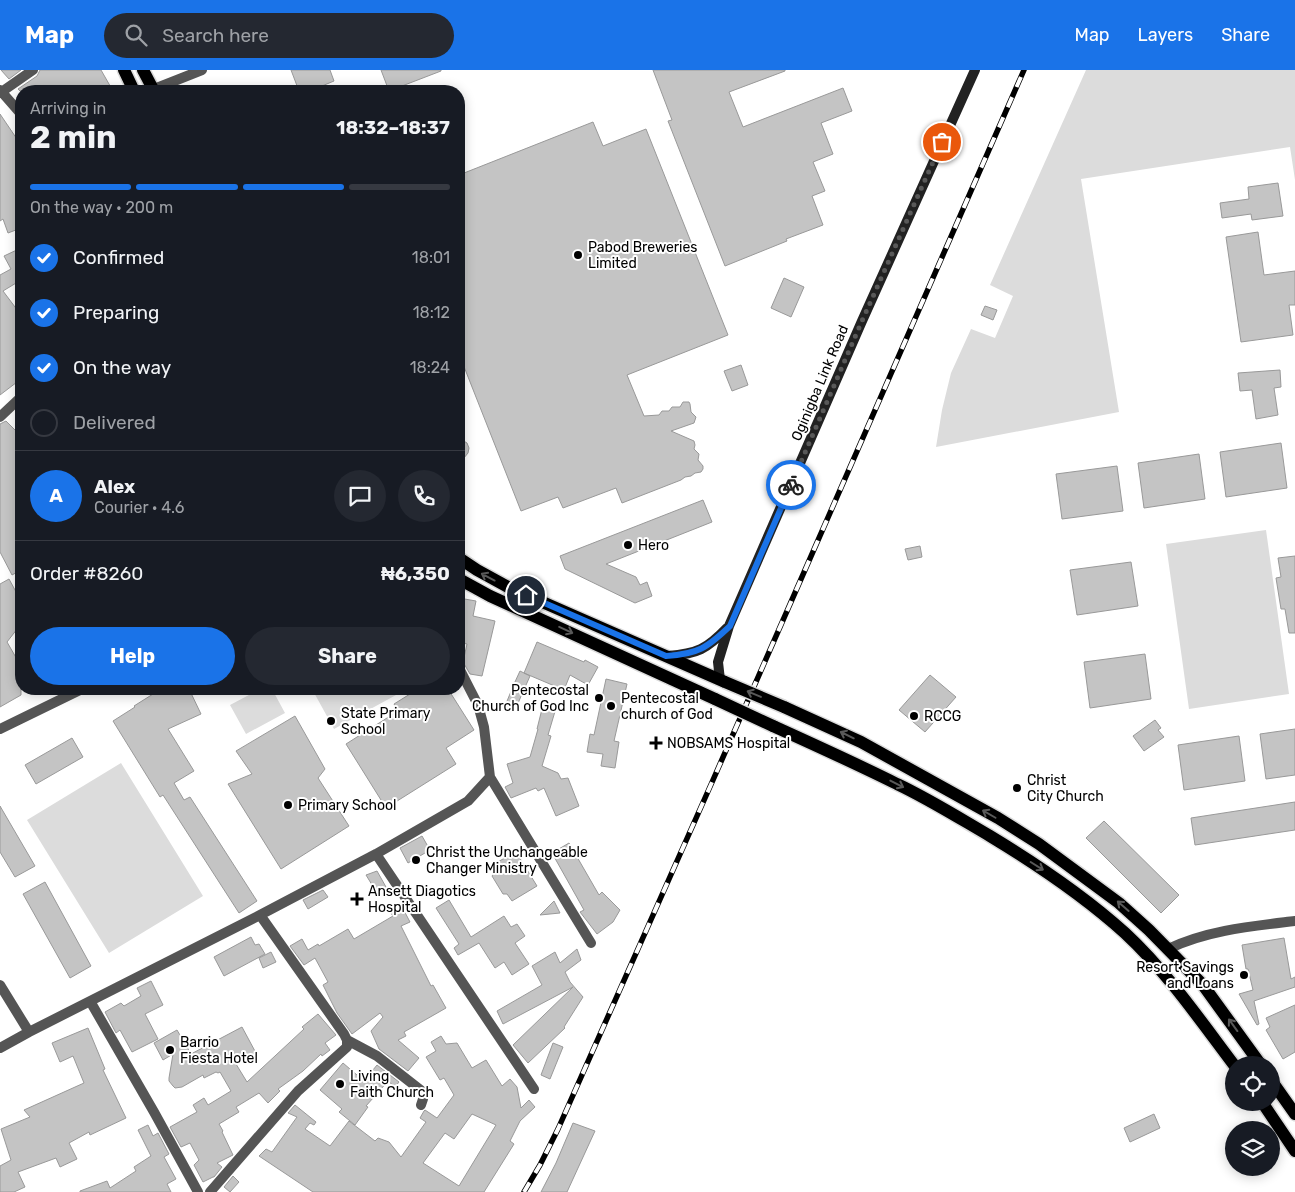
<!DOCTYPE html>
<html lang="en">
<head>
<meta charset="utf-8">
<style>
  body { margin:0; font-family:Rubik,sans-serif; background:#242831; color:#f1f3f6; height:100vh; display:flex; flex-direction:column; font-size:19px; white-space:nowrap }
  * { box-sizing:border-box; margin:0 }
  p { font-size:16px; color:#9ea1a6 }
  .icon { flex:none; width:28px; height:28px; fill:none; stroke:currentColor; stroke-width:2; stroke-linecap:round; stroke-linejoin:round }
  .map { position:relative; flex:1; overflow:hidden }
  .details { position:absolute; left:15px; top:15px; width:450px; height:610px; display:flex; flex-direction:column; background:#171b24; border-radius:20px; box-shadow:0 2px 12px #0003 }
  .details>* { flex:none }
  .controls { position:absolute; left:1225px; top:986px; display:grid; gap:10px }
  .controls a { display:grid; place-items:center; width:55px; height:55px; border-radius:50%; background:#171b24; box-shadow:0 2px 12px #0003; font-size:25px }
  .pin { position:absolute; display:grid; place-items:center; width:42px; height:42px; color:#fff; margin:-21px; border:2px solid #fff; border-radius:50%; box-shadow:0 1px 5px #0007 }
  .courier { position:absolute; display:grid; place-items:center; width:50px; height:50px; margin:-25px; border:4px solid #1a73e8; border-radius:50%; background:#fff; color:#222; box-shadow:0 1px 6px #0007 }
  .head em { font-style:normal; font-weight:700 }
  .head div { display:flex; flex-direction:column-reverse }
  .head { display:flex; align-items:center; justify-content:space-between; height:85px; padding:0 15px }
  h1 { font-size:32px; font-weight:700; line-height:38px }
  .bar { display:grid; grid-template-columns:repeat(4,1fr); gap:8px 5px; align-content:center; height:60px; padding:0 15px }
  .bar i { height:6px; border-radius:4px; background:#363941 }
  .bar .current { background:#1a73e8 }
  .bar p { grid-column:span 4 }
  .line { display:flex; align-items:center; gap:12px; padding:0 15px; border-top:1px solid #363941 }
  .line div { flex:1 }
  .round { display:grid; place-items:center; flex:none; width:52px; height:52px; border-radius:26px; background:#242831 }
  ol { padding:0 15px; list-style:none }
  li { display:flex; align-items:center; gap:15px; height:55px }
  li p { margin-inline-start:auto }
  li .icon { padding:5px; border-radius:50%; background:#1a73e8; color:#fff; stroke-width:4 }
  li:last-child { color:#9ea1a6 }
  li i { width:28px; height:28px; border:2px solid #363941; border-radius:50% }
  .button { display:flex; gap:10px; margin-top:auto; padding:10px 15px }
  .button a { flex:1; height:58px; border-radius:30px; background:#1a73e8; color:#fff; font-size:20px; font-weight:700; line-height:58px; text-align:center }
  .button a+a { background:#242831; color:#f1f3f6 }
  header { display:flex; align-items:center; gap:30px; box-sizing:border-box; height:70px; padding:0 25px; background:#1a73e8; color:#fff }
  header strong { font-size:24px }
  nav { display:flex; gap:28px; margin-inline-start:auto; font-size:18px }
  .search { width:350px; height:45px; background:#242831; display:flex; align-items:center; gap:12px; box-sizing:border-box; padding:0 18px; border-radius:28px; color:#9ea1a6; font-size:19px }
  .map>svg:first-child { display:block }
  .green { fill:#dcdcdc }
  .building { fill:#c4c4c4; stroke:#999; fill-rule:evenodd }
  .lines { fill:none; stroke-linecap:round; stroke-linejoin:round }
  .primary-casing { stroke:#dbdbdb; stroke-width:15 }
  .street { stroke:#555; stroke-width:10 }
  .secondary { stroke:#222; stroke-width:10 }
  .primary { stroke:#000; stroke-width:12 }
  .rail-casing { stroke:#000; stroke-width:5.5 }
  .rail { stroke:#fff; stroke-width:4; stroke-dasharray:11; stroke-linecap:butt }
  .primary-bridge-casing { stroke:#dbdbdb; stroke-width:15; stroke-linecap:butt }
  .primary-bridge { stroke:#000; stroke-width:12 }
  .oneway { stroke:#595959 }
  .done { stroke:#595959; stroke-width:5; stroke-dasharray:0 9 }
  .route { stroke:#1a73e8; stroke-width:6 }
  .poi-dot { fill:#000; stroke:#fff; stroke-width:2 }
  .labels { text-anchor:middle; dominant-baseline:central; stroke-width:4; stroke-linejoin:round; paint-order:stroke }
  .poi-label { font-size:14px; fill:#000; stroke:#fff; text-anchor:start }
  .street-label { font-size:14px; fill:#000; stroke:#fff }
</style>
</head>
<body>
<header>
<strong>Map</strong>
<div class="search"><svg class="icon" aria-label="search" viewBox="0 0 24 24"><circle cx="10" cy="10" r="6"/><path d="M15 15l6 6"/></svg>Search here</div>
<nav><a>Map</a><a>Layers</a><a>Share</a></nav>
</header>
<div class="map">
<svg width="1295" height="1122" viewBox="0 0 1295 1122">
  <rect width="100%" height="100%" fill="#fff"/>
  <!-- green -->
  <path class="green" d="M1086,0H1295V110L1290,77L1081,109L1119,342L936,377L942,340L951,303L971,259L995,268L1013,226L990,215Z
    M1266,460L1289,624L1189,639L1166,474Z
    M260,619H272L285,643L246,664L230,635Z
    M312,619H407L334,659Z
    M121,693L203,826L109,883L27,750Z"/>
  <!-- building -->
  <path class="building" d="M1,0H21L9,9Z
    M40,0H101L113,21H20L18,19L37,6Z
    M291,0H330L334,11L310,21H299Z
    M381,0H441V1L389,21Z
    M653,0H785V1L729,22L743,57L843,18L852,41L821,53L833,84L813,92L825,121L812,126L823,155L786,169L787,171L725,196L668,51L672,50Z
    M0,44L21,75V158L8,163L3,149L0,151Z
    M593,52L603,76L646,59L728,265L627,305L644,346L659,345L662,341H669L672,337H680L683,332H689L690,334L691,342L696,347L694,353L671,361L694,371L695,375L694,379L699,384L698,390L703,396V399L701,402L695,403L691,406L685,407L681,410L622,433L616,418L563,438L558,427L521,441L459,284V105Z
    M1278,113L1283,146L1252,150L1251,144L1222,148L1220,133L1249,129L1248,117Z
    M1258,162L1264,205L1295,201V235H1289L1293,265L1241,272L1226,167Z
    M21,178V210L3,221L21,245V309L0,325V205L11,199L4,186Z
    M784,208L804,217L791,247L771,238Z
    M985,236L997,240L993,250L981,245Z
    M741,295L748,315L732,321L724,301Z
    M1280,300L1281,317L1274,318L1278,345L1256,349L1252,320L1240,321L1238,303Z
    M6,351L21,366V500L12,505L0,482V354Z
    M459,368L467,373L469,378L468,383L459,394Z
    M1281,373L1287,418L1226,427L1220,382Z
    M1199,384L1205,429L1144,438L1138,393Z
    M1117,396L1123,441L1062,449L1056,404Z
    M703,430L712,452L606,494L636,507L640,515L647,512L652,526L635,533L565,499L560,486Z
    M920,476L922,487L908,490L905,479Z
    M1295,486V563H1289L1285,539H1281L1276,508L1281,507L1278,488Z
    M1131,492L1138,536L1077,545L1070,500Z
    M9,509L21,531V554L7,572L18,591L21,589V625L0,637V514Z
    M459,528L476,531L473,546L495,551L482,606L470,604L463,592L467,574L459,572Z
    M537,572L584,592L585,590L598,597L588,615L570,605L564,620L524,603Z
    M1145,584L1151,629L1090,638L1084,592Z
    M520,601L530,606L515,640L505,636L512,619H517L518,614H514Z
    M930,605L956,627L925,662L899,640Z
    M606,609L627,614L614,671L619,672L615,698L601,696L603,684L587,682L590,664L594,665Z
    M161,619H189L201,644L168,659L194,701L174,713L184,730L190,727L257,831L239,843L163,725L160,727L113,651L135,637L134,636Z
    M418,619H448L474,660L446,678L456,694L386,738L346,674L398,641L394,634Z
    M543,635L556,638L548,665L551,666L542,696L558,703L561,709L568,708L579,736L556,746L544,718L538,721L536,718L511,728L505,717L513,713L507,694L530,687L538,659H537Z
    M295,646L325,699L318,708L349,756L281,799L228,714L252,704L236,681Z
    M1155,650L1161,658L1158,660L1164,667L1144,681L1133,666Z
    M1295,659V705L1266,709L1260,664Z
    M1239,666L1245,711L1184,720L1178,675Z
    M72,668L83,687L36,714L25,695Z
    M1295,732V760L1195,775L1191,748Z
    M0,736L35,796L15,807L0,782Z
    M1104,751L1179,825L1161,843L1086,768Z
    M422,766L430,780L408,793L400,778Z
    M569,773L599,825L602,822L620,840L613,852L597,864L580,842L584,840L552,783Z
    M516,782L537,816L512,831L507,824H503L492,806L495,802L492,795Z
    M377,801L386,817L377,823L366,805Z
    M45,812L91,896L70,908L23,824Z
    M323,820L328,827L308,839L303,830Z
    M449,830L471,867L504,846L511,857L517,854L525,866L515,873L529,894L512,905L504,892L495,898L479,873L458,885L454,878L459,874L436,838Z
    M554,831L560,843L540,845Z
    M400,833L410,852L401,856L431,916L433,915L446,938L404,962L406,966L398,970L419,988L408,1001L379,979L371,961L383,947L380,943L352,964L337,943L323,915L328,912L315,888L304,895L290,876L302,869L308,880L318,874L319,876L348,859L354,869L393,846L388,839Z
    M251,867L255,875L259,874L265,884L224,906L214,887Z
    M1284,868L1291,909L1295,907V917L1254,931L1259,954L1257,955L1239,924L1253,920L1248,899H1246L1242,875Z
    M577,879L581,890L565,902L570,912L583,927L564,957L565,958L528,993L513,975L573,917L503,954L497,941L542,915L532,896L555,882L560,893Z
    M271,882L276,892L263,898L259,888Z
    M151,911L163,935L145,944L158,969L132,982L120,960L116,963L105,942L121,933L124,936L141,926L137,918Z
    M1295,935V982L1283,989L1266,960L1270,957L1266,948Z
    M318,944L336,965L325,973L330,980L322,986L321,984L303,1001L278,1019L280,1021L268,1033L259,1023L236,1037L239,1042L219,1054L223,1061L222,1062L233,1085L217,1093L222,1097L214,1107H213L203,1112L194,1095L199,1090L190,1073L181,1077L170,1057L197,1042L193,1035L204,1028L208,1035L231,1021L220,1002L218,1003L216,1002L204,1008L203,1005L182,1017L175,1018L173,1016L169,1011V1008L173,984L163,990L154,973L177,960L191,984L242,957L256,983L236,994L247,1012L304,959L302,957Z
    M88,958L105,999L103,1000L126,1048L90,1065L89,1062L69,1073L77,1089L60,1097L56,1088L18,1102L25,1117L14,1122H0V1096L11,1090L1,1059L30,1047L24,1040L84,1013L73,986L60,992L52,973Z
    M441,966L446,974L457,973L472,998L486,990L502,1016L510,1009L517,1017L521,1038L529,1030L535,1037L520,1051L510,1071L514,1074L484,1122H313L259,1086L266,1079L272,1082L297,1047L288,1043L295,1035L316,1052L314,1055L310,1053L305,1059L330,1076L349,1051L375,1071L378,1068L389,1072L401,1087L426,1052L420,1048L424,1041L425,1040L437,1048L454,1025L444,1008L440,1010L426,987L436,981L431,972ZM472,1044L496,1055L459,1116L423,1093L445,1063L454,1069Z
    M553,973L563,977L550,1009L541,1005Z
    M343,993L364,1011L377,995L399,1012L395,1017L388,1011L366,1036L368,1037L355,1055L339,1042L342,1039L320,1020Z
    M1154,1044L1160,1058L1130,1072L1124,1058Z
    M573,1053L595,1061L567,1122H541L556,1093Z
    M148,1055L153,1066L158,1063L169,1084L164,1087L176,1109L167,1114L171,1122H80V1121L107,1111L110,1118L136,1101L134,1097L151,1086L138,1060Z
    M233,1106L239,1112L230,1122L224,1117Z"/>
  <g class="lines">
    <defs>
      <path id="primary" d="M124,0L134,21
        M143,0L154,21
        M459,488L477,500L508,517L725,612
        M459,509L490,526L715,629
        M784,637L861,672L998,748L1039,774L1119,833L1149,860L1203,915L1261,995
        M773,656C815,675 857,694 897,714C929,729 959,748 990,766C1038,795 1084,826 1125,863C1167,902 1200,950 1234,995
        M1271,1010L1295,1044
        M1262,1032L1295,1081"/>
    </defs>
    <!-- primary casing -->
    <use href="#primary" class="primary-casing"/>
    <!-- street -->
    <path class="street" d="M0,20L21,44
      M149,21L202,0
      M0,23L33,0
      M0,347L21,327
      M459,598L478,635L484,657L490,707L591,873
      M0,659L82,619
      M376,784L534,1019
      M1168,879C1207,860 1253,856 1295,851
      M0,915L29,962
      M90,931L154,1042L198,1122
      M347,970L377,986L423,1022V1029L421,1035
      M0,978L29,962L260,845L376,784L468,731L490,707
      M210,1122L298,1021L347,977V970L344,964L260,845"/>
    <!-- secondary -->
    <path class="secondary" d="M668,586C697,584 707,579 727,558
      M720,610L718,592L729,556L862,251L975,0"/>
    <!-- primary -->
    <use href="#primary" class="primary"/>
    <defs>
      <path id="rail" d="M524,1122L540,1095L558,1059L713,710L1024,0"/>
    </defs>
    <!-- rail casing -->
    <use href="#rail" class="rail-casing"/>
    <!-- rail -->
    <use href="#rail" class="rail"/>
    <defs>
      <path id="primary-bridge" d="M725,612L784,637
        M715,629L773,656"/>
    </defs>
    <!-- primary-bridge casing -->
    <use href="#primary-bridge" class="primary-bridge-casing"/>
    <!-- primary-bridge -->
    <use href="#primary-bridge" class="primary-bridge"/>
  </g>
  <!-- one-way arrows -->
  <defs><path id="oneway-shaft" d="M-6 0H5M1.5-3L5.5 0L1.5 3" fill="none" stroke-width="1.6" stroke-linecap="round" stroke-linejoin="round" transform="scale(1.25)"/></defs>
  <g class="oneway">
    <use href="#oneway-shaft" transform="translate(488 507) rotate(-152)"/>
    <use href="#oneway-shaft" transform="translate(566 560) rotate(25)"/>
    <use href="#oneway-shaft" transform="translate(754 624) rotate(-157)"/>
    <use href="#oneway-shaft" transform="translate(847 665) rotate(-154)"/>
    <use href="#oneway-shaft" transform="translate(897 714) rotate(27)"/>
    <use href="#oneway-shaft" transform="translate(989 744) rotate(-150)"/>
    <use href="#oneway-shaft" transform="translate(1037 796) rotate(32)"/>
    <use href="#oneway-shaft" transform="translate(1123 836) rotate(-139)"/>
    <use href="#oneway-shaft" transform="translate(1233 955) rotate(-126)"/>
  </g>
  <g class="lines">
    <!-- done -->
    <path class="done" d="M791,415L862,251L942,72"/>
    <!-- route -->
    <path class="route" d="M526,525L666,586C698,584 707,578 730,556L791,415"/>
  </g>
  <!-- markers -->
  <g class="poi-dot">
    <circle cx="578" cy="185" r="5"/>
    <circle cx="628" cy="475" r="5"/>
    <circle cx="599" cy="628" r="5"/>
    <circle cx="611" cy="636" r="5"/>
    <circle cx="914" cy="646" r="5"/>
    <circle cx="331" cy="651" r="5"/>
    <path d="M653.5 665.5h5v5h5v5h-5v5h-5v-5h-5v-5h5z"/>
    <circle cx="1017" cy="718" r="5"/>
    <circle cx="288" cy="735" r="5"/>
    <circle cx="416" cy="790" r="5"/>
    <path d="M354.5 821.5h5v5h5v5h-5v5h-5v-5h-5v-5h5z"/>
    <circle cx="1244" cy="905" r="5"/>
    <circle cx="170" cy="980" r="5"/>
    <circle cx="340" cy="1014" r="5"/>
  </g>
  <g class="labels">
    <!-- poi labels -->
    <g class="poi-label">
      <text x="588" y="177">Pabod Breweries<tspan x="588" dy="16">Limited</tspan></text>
      <text x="638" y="475">Hero</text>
      <text x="589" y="620" text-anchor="end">Pentecostal<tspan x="589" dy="16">Church of God Inc</tspan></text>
      <text x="621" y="628">Pentecostal<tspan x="621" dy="16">church of God</tspan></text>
      <text x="341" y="643">State Primary<tspan x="341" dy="16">School</tspan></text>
      <text x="924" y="646">RCCG</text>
      <text x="667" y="673">NOBSAMS Hospital</text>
      <text x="1027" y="710">Christ<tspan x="1027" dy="16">City Church</tspan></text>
      <text x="298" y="735">Primary School</text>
      <text x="426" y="782">Christ the Unchangeable<tspan x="426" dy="16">Changer Ministry</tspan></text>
      <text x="368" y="821">Ansett Diagotics<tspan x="368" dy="16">Hospital</tspan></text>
      <text x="1234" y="897" text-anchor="end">Resort Savings<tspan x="1234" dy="16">and Loans</tspan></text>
      <text x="180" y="972">Barrio<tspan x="180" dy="16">Fiesta Hotel</tspan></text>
      <text x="350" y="1006">Living<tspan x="350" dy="16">Faith Church</tspan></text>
    </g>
    <!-- street labels -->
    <g class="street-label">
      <text transform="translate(820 313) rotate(-67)">Oginigba Link Road</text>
    </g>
  </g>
</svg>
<div class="controls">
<a><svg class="icon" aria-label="locate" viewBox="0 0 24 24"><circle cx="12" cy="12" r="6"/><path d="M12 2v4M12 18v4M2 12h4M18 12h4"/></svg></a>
<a><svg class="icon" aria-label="layers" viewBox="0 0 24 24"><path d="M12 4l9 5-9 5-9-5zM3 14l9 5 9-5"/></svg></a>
</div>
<div class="pin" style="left:942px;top:72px;background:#ea580c"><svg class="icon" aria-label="bag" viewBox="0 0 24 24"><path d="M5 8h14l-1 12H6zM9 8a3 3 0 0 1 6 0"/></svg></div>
<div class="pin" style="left:526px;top:525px;background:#1f2937"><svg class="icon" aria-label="home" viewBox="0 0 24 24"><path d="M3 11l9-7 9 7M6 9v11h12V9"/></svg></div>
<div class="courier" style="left:791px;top:415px"><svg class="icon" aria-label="bike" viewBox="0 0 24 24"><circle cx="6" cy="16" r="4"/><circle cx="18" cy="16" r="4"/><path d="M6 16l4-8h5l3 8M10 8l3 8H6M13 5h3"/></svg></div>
<section class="details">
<div class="head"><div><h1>2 min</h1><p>Arriving in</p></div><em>18:32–18:37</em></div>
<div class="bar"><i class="current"></i><i class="current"></i><i class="current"></i><i></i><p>On the way · 200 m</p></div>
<ol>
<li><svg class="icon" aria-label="check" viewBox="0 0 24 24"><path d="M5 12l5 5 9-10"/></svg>Confirmed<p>18:01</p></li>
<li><svg class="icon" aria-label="check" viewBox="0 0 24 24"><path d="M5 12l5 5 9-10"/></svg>Preparing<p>18:12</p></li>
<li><svg class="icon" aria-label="check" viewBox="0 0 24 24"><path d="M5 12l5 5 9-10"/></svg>On the way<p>18:24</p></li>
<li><i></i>Delivered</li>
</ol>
<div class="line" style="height:90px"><b class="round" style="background:#1a73e8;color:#fff">A</b><div><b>Alex</b><p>Courier · 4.6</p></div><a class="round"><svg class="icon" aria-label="chat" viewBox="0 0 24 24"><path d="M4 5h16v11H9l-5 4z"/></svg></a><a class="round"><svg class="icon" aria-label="phone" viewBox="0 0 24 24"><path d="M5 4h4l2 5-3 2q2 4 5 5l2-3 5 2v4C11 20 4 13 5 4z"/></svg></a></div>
<div class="line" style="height:65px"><div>Order #8260</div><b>₦6,350</b></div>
<div class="button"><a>Help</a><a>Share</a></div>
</section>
</div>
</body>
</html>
